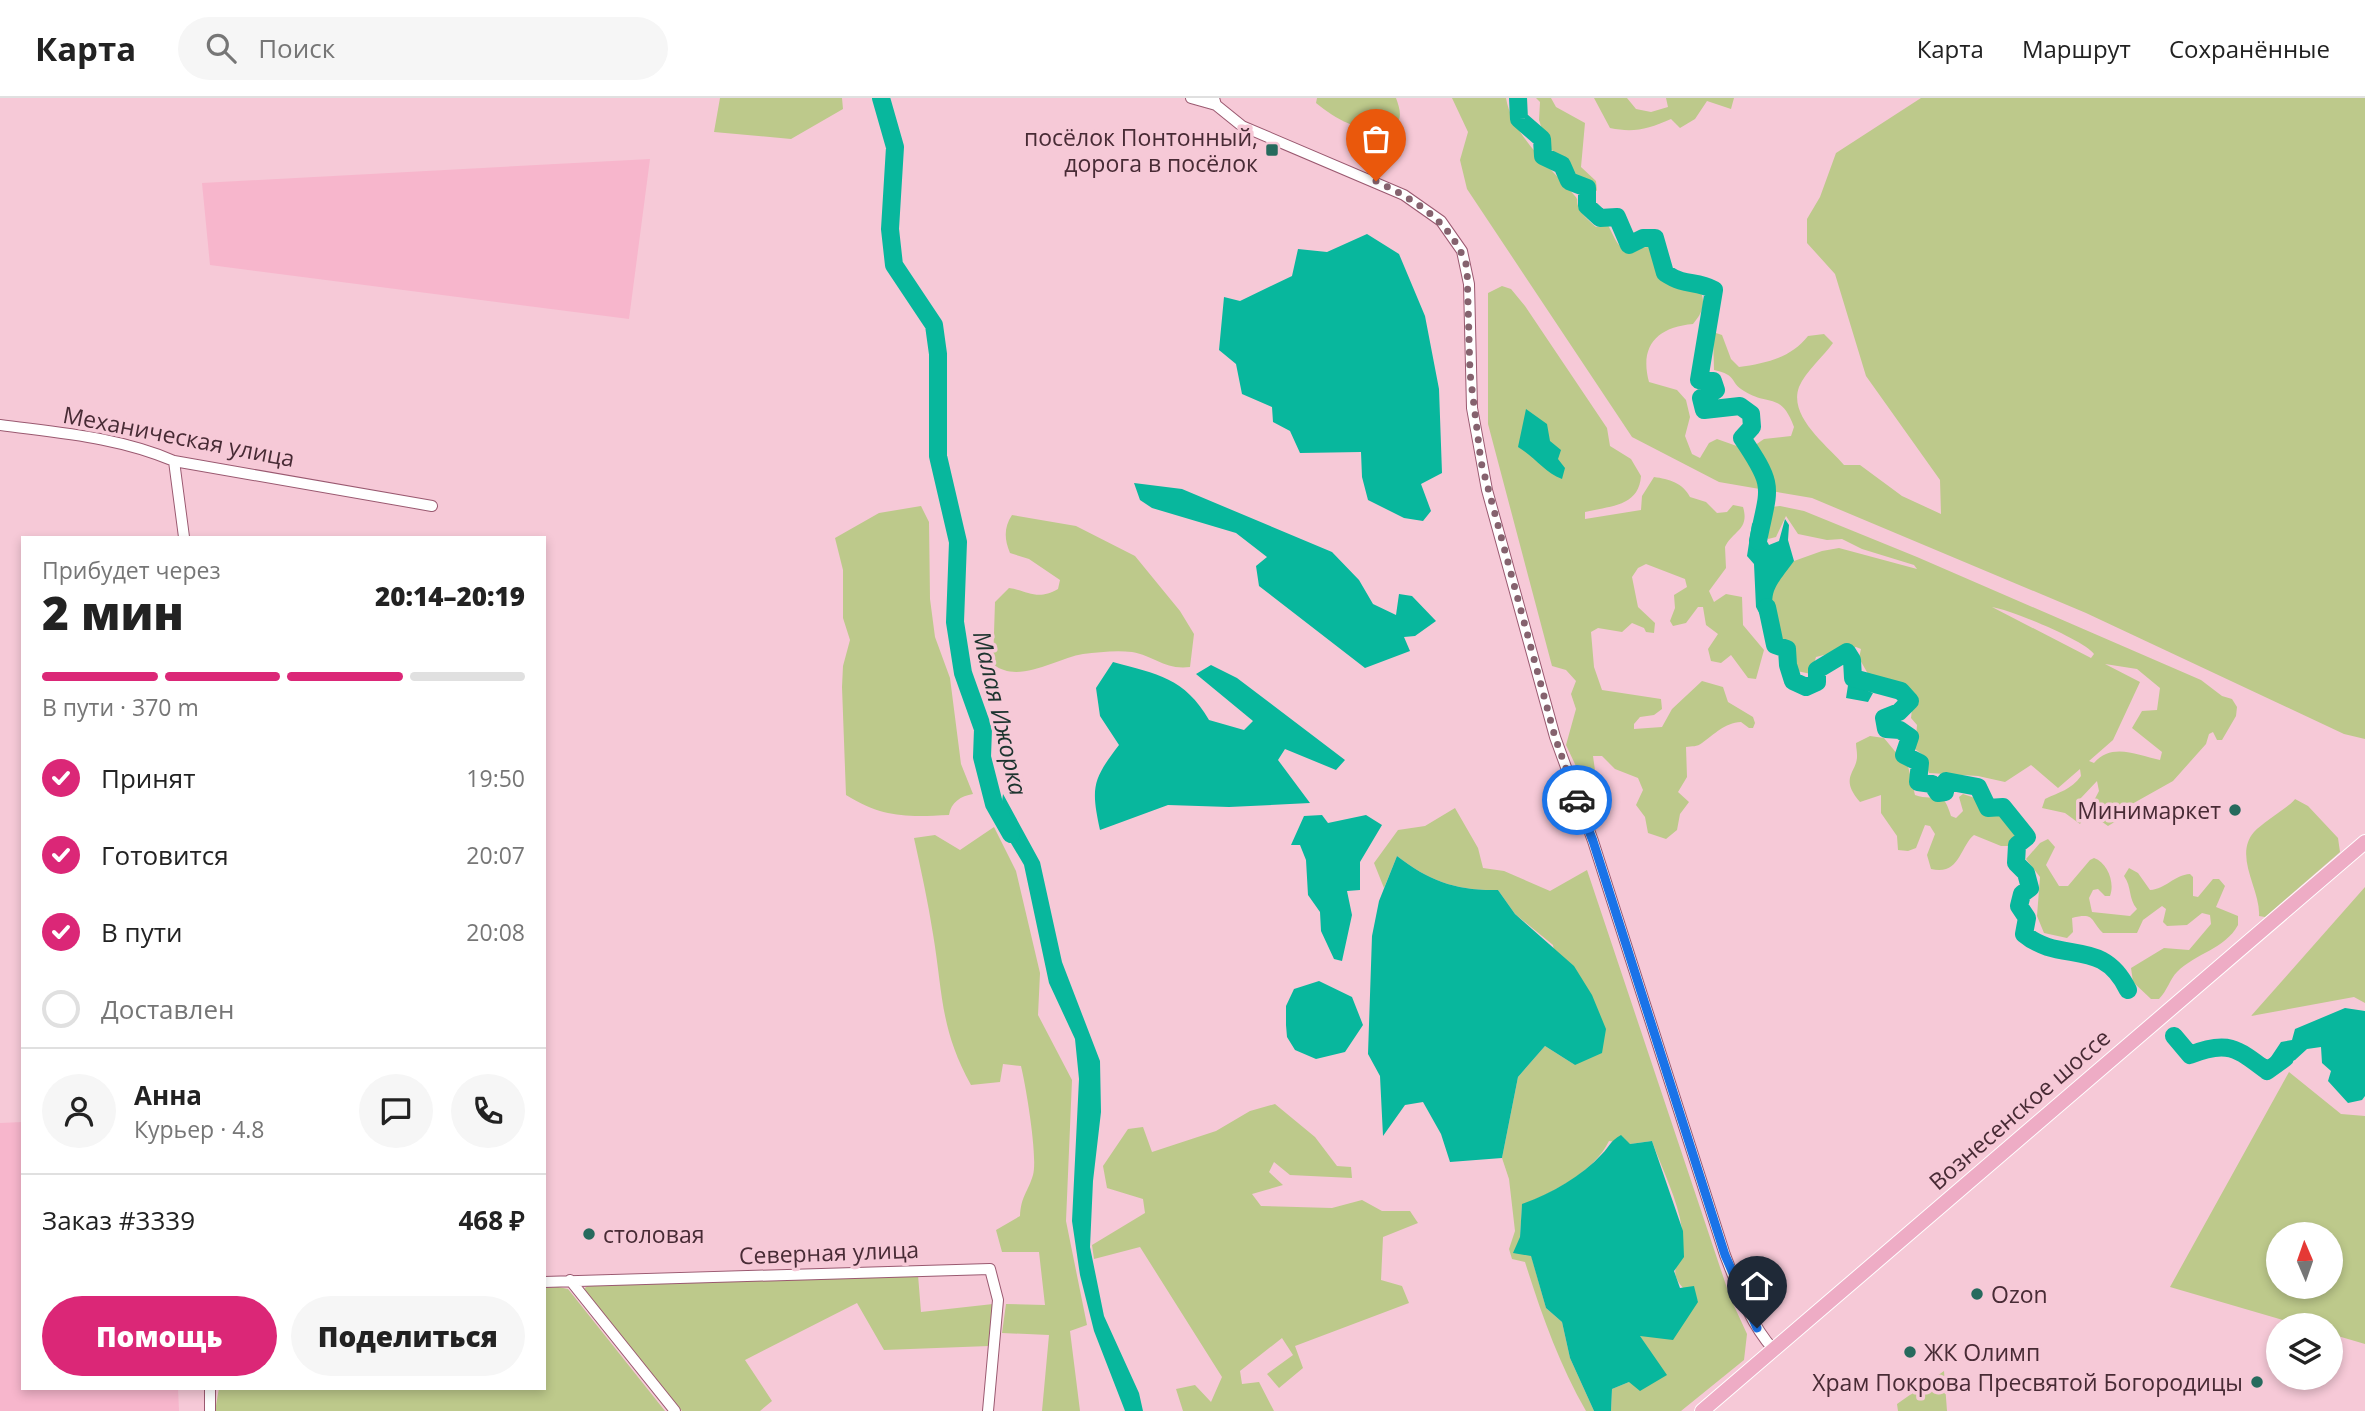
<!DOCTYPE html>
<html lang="ru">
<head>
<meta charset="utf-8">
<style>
  body { margin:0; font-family:"Open Sans",sans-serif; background:#f6f6f6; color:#222; height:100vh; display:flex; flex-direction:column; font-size:26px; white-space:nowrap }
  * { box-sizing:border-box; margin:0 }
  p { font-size:23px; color:#767676 }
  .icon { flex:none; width:38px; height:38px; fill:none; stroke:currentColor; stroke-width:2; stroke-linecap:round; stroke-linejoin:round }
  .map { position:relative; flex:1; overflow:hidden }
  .side { position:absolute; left:21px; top:438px; width:525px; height:854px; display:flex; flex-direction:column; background:#fff; border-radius:0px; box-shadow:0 4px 10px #0003 }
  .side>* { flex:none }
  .needle { width:46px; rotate:358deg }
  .buttons { position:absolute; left:2266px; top:1124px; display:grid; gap:14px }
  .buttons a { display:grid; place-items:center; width:77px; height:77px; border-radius:50%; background:#fff; box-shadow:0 4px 10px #0003; font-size:35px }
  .pin { position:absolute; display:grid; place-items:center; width:60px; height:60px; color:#fff; margin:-72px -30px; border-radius:50% 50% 50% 0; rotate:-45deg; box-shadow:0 0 7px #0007 }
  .pin .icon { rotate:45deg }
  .courier { position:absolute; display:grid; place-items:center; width:70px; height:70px; margin:-35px; border:5px solid #1a73e8; border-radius:50%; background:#fff; color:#222; box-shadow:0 2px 9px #0007 }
  .head em { font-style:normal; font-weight:800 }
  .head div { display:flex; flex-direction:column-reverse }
  .head { display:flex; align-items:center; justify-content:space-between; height:119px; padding:0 21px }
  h1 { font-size:46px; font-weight:800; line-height:52px }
  .bar { display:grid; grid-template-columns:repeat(4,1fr); gap:10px 7px; align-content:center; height:84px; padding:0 21px }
  .bar i { height:9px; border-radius:5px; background:#e0e0e0 }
  .bar .active { background:#db2777 }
  .bar p { grid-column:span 4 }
  .line { display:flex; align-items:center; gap:18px; padding:0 21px; border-top:2px solid #e0e0e0 }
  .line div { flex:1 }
  .round { display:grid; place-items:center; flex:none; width:74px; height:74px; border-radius:37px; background:#f6f6f6 }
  ol { padding:0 21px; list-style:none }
  li { display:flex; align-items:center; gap:21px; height:77px }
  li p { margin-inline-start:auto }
  li .icon { padding:7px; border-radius:50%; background:#db2777; color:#fff; stroke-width:4 }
  li:last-child { color:#767676 }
  li i { width:38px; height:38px; border:4px solid #e0e0e0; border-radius:50% }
  .primary-button { display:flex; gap:14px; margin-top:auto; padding:14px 21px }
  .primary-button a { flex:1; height:80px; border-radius:42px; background:#db2777; color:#fff; font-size:28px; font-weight:800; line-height:80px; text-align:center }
  .primary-button a+a { background:#f6f6f6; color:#222 }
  header { display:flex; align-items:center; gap:42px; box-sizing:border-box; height:98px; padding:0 35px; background:#fff; border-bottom:2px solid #e0e0e0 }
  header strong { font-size:33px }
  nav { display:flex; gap:38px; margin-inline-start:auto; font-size:24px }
  .search { width:490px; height:63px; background:#f6f6f6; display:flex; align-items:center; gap:18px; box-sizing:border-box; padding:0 24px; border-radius:38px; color:#767676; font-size:26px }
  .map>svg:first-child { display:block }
  .built { fill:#f7b6cc }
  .green { fill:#bdc98b; fill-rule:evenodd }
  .water { fill:#08b79d }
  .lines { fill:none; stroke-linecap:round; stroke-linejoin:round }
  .river { stroke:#08b79d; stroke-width:18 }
  .minor-casing { stroke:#9a5970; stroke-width:12 }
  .major-casing { stroke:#fff; stroke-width:16 }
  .minor { stroke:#fff; stroke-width:10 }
  .major { stroke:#eeacc5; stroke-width:14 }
  .done { stroke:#85626e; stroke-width:7; stroke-dasharray:0 12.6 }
  .route { stroke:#1a73e8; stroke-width:9 }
  .poi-dot { fill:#266a5d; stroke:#f6c9d7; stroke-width:2.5 }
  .labels { text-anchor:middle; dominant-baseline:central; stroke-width:7; stroke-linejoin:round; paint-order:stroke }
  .poi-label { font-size:23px; fill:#482b35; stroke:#f6c9d7; text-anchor:end }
  .street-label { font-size:23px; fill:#482b35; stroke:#f6c9d7 }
  .water-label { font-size:24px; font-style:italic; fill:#1c332e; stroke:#f6c9d7 }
</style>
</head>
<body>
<header>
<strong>Карта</strong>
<div class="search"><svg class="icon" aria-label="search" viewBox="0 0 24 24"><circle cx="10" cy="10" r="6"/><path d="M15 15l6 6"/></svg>Поиск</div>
<nav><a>Карта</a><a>Маршрут</a><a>Сохранённые</a></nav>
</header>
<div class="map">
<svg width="2365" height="1313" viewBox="0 0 2365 1313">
  <rect width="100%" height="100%" fill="#f6c9d7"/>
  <!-- built -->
  <path class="built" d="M650,61L629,221L210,167L202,85Z
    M23,1024V1290H178L179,1313H0V1025Z"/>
  <!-- green -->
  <path class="green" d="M720,0H842L843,11L791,41L714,34Z
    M1317,0H1396C1401,14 1403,22 1391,33C1362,35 1338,23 1316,5Z
    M1452,0H1506C1512,37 1552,71 1575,98C1579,103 1576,101 1578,108C1581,116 1589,123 1596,129L1608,127C1622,155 1617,150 1649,149L1658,176L1673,189L1700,191C1706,206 1703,214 1693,226C1658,229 1639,247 1649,284L1677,292L1686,302L1690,319L1685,338L1692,356L1700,360L1709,345L1717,341L1748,352L1764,341L1791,338L1794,329C1781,293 1769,309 1744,293C1729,284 1738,277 1714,272L1713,234L1722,237L1731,261L1739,269C1766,265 1791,260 1808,238L1824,236L1833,245C1823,259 1806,273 1799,289C1788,319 1828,348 1844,367H1860L1902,398L1941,416L1940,382L1866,278L1835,176L1807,145V121L1820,99L1836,55L1921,0H2365V641L2344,636L2086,515L1812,400L1719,384L1632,339L1467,91L1460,62L1468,34Z
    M1536,0H1551L1556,9L1585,25L1581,69L1596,83L1597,93L1573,77L1565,60L1548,50L1539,22L1540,4Z
    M1594,0H1627L1636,11L1651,14L1668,9L1666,0H1734L1731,11L1707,3L1695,21L1680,30L1671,21C1648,31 1634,35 1610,30Z
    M1502,188L1511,191L1525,208L1607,330L1610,348L1631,361L1641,378C1639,409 1609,408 1585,414V421L1641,412L1642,398L1654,379C1669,381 1683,385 1690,399L1706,404L1717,415L1727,414L1733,407L1743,409C1750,432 1732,433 1725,449L1726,470L1709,493L1714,504L1726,496L1742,499L1743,527L1764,552L1756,581L1748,580L1731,557L1721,565L1711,563L1708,551L1718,536L1706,527L1703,509H1698L1686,525L1673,528L1670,523L1675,510L1674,497L1687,489L1685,481L1646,466L1638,470L1632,479L1638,509L1655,525L1654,535L1646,534L1644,530L1632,525L1622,534L1598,530L1591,534L1594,569L1602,592L1661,601L1662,611L1654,617L1640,619L1634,626V631L1662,629L1672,611L1702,583L1723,589L1728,604L1753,619L1755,625L1753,630H1749L1741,624C1724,625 1715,636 1702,645C1697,649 1692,648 1686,649L1687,679L1678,694L1689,704L1680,716L1677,732L1666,741L1648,735L1645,719L1636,707L1643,692L1638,680L1615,671L1602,658H1593L1598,694L1590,698L1566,647L1576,611L1571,596L1576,583L1566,572L1552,568L1488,326V195Z
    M921,408L929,424L930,501L935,539L950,580L961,666L973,696C961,698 951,704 949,717C907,719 883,720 846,697L842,589L843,568L850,542L843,520V472L835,440L879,415Z
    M1780,408L1804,413L1917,459L2201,582L2222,598L2232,601L2237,609L2236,618L2222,642H2217L2213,634L2209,636L2206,646L2173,683L2132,706L2121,720L2108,728L2088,714L2099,693L2097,683L2080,701V709L2085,718L2080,726L2065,715L2042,710L2045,701C2059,694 2071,692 2081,678L2080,671L2058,690L2031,667L2005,684L1978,678L1929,675L1923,657L1915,651L1917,627L1911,620L1913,601L1905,587L1868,576L1859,560L1861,551L1856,549L1816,559L1811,576L1797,573L1792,549L1779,542L1769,505L1779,478L1794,463L1822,453L1839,450L1917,471L1914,467L1862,451L1842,441L1827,442L1798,436L1786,418L1776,439L1768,441V418L1771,409ZM1992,509C2011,512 2084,542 2094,556L2091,560ZM2105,566L2137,571L2160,590L2157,612L2142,613L2132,630L2162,654L2160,662C2137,657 2112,644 2094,665L2089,663L2113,642L2140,584Z
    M1012,417L1076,428L1135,458L1180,513L1194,536L1190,569C1164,572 1155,558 1132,554C1117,552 1099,554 1083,556C1057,560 1018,587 993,566L995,504L1009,490C1029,493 1037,503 1058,491L1060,482L1029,461L1010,455C1004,441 1004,429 1012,417Z
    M1870,638L1884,640L1903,663L1907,664L1915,697C1937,705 1942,688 1951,718L1956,720L1963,713L1959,699L1963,696L1978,701L1982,715L2005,716L2017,740L2010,748H2001L1974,737C1960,748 1960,778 1931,771L1927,757L1935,736L1930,728L1925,727L1916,750L1908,753L1898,752L1897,738L1881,715V697L1860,704C1838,679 1858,674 1857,657C1857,653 1856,649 1856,645Z
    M2295,701L2308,708L2338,740L2340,754L2265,819L2259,818C2261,792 2233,758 2254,734C2263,724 2292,707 2295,701Z
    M1455,710L1478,750L1483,770L1504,773L1550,793L1587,772L1730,1199L1747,1236L1744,1262L1681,1313H1611L1612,1291L1629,1284L1639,1238L1686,1220L1698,1203C1655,1170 1687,1168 1682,1131C1678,1102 1662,1071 1652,1043L1630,1046L1609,1043C1594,1074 1552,1095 1522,1107L1520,1139L1531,1157L1546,1210L1562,1224L1570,1260L1594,1313H1586C1559,1266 1541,1215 1525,1164L1512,1161L1509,1151L1515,1133L1509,1081L1502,1060L1518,979L1545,948L1575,967L1553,847L1515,816L1498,792C1457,793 1429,783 1397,758L1384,790L1374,765L1398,732L1425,728Z
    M994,729L1016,773L1040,875L1038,917L1072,982L1066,1123L1087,1227L1070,1233L1080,1313H1042L1049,1237L1002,1235L1006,1206L1045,1207L1039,1154H1002L996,1132L1020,1118C1021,1098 1028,1094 1033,1077C1038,1059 1026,989 1021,968L1003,966L1000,984L971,987C940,931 943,896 933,836C928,804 921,772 914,740L935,737L960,752Z
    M2048,741L2055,749L2046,767L2059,788H2068L2090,762L2094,760C2108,765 2115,785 2110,798H2105L2098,791L2093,792L2089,800L2092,814L2130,818L2137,811C2128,800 2132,789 2124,778L2129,770L2138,775L2150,792C2166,791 2174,777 2190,776L2193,779V798L2198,799L2213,781H2219L2225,788L2216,809L2238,818V827C2225,851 2196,855 2177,874C2170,881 2167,893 2159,901H2151L2133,884L2131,870L2164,850L2189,852L2211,826L2210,817L2202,815L2187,827L2167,828L2163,824L2166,811L2162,808L2143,822L2137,835H2103C2090,823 2096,814 2072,820L2073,834L2067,840L2044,835L2037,818L2040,779L2026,761L2040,745Z
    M2365,789V905L2354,899L2251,918Z
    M2289,974L2341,1016L2365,1018V1246L2331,1236V1227H2300L2170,1189ZM2278,1136H2331V1188H2278Z
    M1275,1006L1315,1039L1337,1068L1351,1069L1352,1080L1290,1077L1274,1064L1269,1074L1283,1087L1252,1096L1261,1108L1332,1110L1362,1102L1382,1113H1410L1418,1125L1383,1139L1381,1182L1402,1188L1409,1205L1295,1248L1303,1270L1279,1290L1267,1276L1293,1257L1282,1240L1240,1273L1242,1286L1259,1284L1274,1313H1183L1176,1291L1195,1287L1211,1304L1222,1279L1140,1149L1094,1161L1092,1147L1145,1115L1143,1101L1107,1090L1103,1068L1128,1031L1143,1029L1152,1054L1216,1033L1250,1013Z
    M918,1177L921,1214L993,1206L989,1248L884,1252L857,1205L745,1262L772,1303L760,1313H682L584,1191L588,1187Z
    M558,1189L568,1191L665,1313H215L219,1290H544V1190Z
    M1944,1273L1947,1313H1898L1897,1306Z"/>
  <!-- water -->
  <path class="water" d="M1367,136L1399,156L1425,218L1439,291L1442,375L1421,386L1431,413L1423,423L1404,420L1368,402L1362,379L1361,354L1300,355L1290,333L1273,324L1272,309L1242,296L1236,266L1219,252L1224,199L1240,203L1292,178L1298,151L1327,154Z
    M1526,311L1547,326L1550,343L1561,352L1558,361L1565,370L1562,381C1544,374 1535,359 1518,349Z
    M1134,385L1182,391L1332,454L1359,482L1373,506L1396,517L1399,496L1412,498L1436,523L1415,538L1404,539L1410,553L1365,570L1259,488L1256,468L1267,459L1236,435L1152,410L1140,402Z
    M1758,418L1765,421L1764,438L1769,447L1779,443L1785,421L1789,427L1788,442L1794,463C1772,493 1768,493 1776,530H1767L1756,509L1754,466L1747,458L1752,426Z
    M1852,562L1857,576L1869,580L1863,591L1873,595L1868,604L1846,600Z
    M1113,564C1157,576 1185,580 1209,622L1244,632L1253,623L1196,576L1211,567L1237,580L1345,662L1336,672L1285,651L1278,662L1310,705L1229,709L1168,707L1100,732C1091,690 1092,682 1119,647L1100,618L1096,590Z
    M1003,696L1040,764L1062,864L1100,963L1101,1014L1093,1083L1090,1149L1104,1218L1139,1295L1143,1313H1125L1094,1233L1080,1177L1072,1123L1079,981L1075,941L1049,885L1024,767L999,725Z
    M1322,717L1328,725L1366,717L1382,727L1360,764V792L1347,793L1352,817L1342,863L1334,861L1321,833L1320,814L1308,797L1306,762L1300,747H1291L1304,718Z
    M1397,758C1429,783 1457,793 1498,792L1515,816L1574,868L1592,897L1606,931L1602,955L1575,967L1545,948L1518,979L1502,1060L1450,1064L1441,1036L1423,1004L1405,1007L1383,1038L1380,978L1368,956L1372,838L1379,803Z
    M1319,883L1352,899L1363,927L1345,954L1316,961L1295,952L1287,939L1286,927V908L1294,891Z
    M2345,910L2365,913V998L2362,1002L2348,1005L2328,983L2331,973L2322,965L2321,949L2307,951L2295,962L2267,973L2239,951L2269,962L2281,944L2292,942L2295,931Z
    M1621,1037L1630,1046L1652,1043L1683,1133L1684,1159L1674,1173L1680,1190L1694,1188L1698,1204L1673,1242L1640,1238L1667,1277L1640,1293L1629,1284L1612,1291L1611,1313H1594L1570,1260L1562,1224L1546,1210L1531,1158L1513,1155L1520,1139L1522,1106C1550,1096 1581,1079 1602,1056C1610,1048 1610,1043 1621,1037Z"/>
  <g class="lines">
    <!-- river -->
    <path class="river" d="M881,0L895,49L890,131L894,167L934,227L938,256V358L958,444L955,524L963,575L983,631L982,659L994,706L1011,736
      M1518,0L1519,21L1542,41L1543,58L1562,67L1569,83L1587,90V108L1600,120L1617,119L1629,147L1643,140H1655L1665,175C1688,190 1694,181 1714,192L1699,282L1713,283L1716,292L1701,300L1704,312L1740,308L1751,316L1752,329L1742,340C1776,390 1769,388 1758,443
      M1767,509L1775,547L1787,551L1788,567L1793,583L1806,589L1817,584V572L1847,554L1852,562L1853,580L1901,593L1910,603L1899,614L1884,620L1886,631L1900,632L1910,639L1904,657L1920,665L1918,684L1932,686L1938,695L1945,694L1946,683L1978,689L1988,710L2003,709L2027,739L2017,747L2016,765L2026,775L2030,790L2022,796L2019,808L2027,820L2024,836C2061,867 2102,838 2128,892
      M2174,938L2190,957C2227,942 2237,950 2267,973L2285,960"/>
    <defs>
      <path id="minor" d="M1191,0L1216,7
        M1214,0L1216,7L1242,28L1404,97L1441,123L1462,153L1469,186L1472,310L1487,392L1555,639L1593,743L1725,1157C1738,1190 1749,1224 1773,1251
        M0,327C60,335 118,339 174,363L432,408
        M174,363L184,439
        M570,1182L675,1313
        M544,1184L990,1171L998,1202L988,1313
        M210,1313V1290"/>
      <path id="major" d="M1702,1313L2365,744"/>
    </defs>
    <!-- minor casing -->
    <use href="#minor" class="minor-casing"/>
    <!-- major casing -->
    <use href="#major" class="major-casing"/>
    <!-- minor -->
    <use href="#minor" class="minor"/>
    <!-- major -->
    <use href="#major" class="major"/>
  </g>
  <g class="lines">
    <!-- done -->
    <path class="done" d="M1376,83C1417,103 1452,124 1467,169L1470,275L1481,364L1555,639L1577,702"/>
    <!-- route -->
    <path class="route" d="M1577,702L1593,743L1725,1157L1757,1230"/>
  </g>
  <!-- markers -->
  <g class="poi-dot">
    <rect x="1265" y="45" width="14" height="14" rx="3.5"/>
    <circle cx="2235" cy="712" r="7"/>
    <circle cx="589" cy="1136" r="7"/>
    <circle cx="1977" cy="1196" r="7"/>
    <circle cx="1910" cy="1254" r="7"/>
    <circle cx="2257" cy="1284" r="7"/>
  </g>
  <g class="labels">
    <!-- poi labels -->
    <g class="poi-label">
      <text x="1258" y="39">посёлок Понтонный,<tspan x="1258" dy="26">дорога в посёлок</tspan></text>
      <text x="2221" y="712">Минимаркет</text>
      <text x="603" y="1136" text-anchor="start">столовая</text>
      <text x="1991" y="1196" text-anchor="start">Ozon</text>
      <text x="1924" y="1254" text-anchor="start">ЖК Олимп</text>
      <text x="2243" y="1284">Храм Покрова Пресвятой Богородицы</text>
    </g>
    <!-- street labels -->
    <g class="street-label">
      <text transform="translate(179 338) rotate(11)">Механическая улица</text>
      <text transform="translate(2019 1011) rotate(-41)">Вознесенское шоссе</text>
      <text transform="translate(829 1154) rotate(-2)">Северная улица</text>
    </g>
    <!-- water labels -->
    <g class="water-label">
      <text transform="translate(1001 615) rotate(77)">Малая Ижорка</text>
    </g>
  </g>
</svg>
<div class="buttons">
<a><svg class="needle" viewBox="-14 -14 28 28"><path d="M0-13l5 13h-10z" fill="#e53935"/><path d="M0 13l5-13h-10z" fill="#767676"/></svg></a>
<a><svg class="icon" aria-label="layers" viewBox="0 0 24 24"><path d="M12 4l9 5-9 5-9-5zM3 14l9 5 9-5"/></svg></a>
</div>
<div class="pin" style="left:1376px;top:83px;background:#ea580c"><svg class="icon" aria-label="bag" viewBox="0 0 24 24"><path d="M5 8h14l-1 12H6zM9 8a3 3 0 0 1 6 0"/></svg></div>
<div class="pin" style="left:1757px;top:1230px;background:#1f2937"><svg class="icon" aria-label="home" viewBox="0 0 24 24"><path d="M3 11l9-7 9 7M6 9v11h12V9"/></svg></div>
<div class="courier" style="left:1577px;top:702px"><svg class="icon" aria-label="car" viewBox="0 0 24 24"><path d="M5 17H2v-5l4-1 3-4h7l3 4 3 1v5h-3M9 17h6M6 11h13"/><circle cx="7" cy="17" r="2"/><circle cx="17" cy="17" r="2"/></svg></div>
<section class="side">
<div class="head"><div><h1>2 мин</h1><p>Прибудет через</p></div><em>20:14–20:19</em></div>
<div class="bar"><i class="active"></i><i class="active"></i><i class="active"></i><i></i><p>В пути · 370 m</p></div>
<ol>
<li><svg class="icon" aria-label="check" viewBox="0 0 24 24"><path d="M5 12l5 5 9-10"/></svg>Принят<p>19:50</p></li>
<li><svg class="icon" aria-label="check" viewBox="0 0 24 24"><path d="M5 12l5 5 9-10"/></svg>Готовится<p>20:07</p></li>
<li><svg class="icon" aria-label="check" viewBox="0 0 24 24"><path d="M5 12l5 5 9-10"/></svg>В пути<p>20:08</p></li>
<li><i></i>Доставлен</li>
</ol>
<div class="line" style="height:126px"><a class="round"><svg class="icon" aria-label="person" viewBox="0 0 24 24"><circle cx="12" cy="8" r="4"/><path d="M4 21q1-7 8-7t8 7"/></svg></a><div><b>Анна</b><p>Курьер · 4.8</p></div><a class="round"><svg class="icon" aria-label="chat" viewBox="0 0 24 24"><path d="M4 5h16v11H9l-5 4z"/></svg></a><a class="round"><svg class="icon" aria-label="phone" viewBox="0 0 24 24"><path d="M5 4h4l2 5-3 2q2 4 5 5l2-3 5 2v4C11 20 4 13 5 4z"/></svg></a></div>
<div class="line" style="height:91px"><div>Заказ #3339</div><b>468 ₽</b></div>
<div class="primary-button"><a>Помощь</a><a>Поделиться</a></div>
</section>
</div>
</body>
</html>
